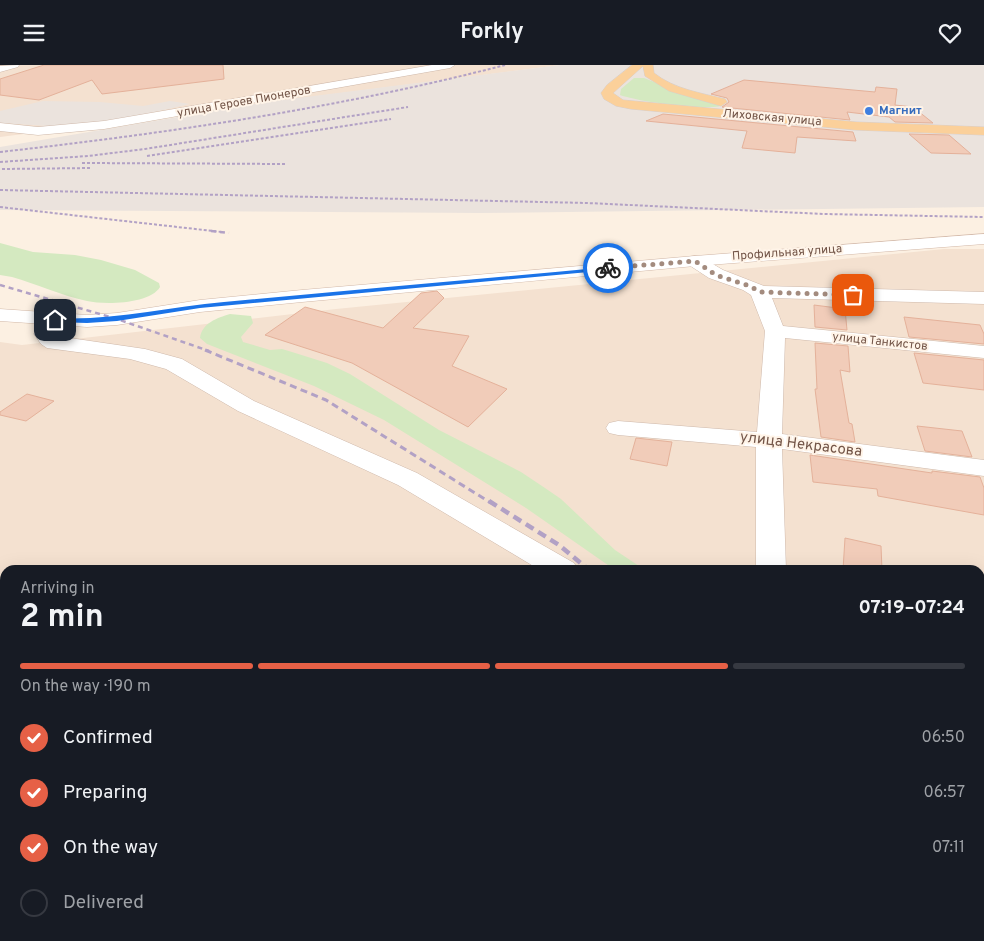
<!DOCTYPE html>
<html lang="en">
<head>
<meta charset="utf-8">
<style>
  body { margin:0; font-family:Overpass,sans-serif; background:#20242c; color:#f1f3f6; height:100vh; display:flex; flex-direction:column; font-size:19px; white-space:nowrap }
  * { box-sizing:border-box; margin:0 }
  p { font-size:16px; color:#9ea1a6 }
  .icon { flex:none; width:28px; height:28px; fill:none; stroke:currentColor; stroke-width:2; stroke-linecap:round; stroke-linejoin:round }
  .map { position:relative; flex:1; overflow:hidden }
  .side { position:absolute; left:0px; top:500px; width:985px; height:376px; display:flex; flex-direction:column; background:#171b24; border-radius:15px 15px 0 0; box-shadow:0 5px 20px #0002 }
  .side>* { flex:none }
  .pin { position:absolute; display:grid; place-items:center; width:42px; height:42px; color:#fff; margin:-21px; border-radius:10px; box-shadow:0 2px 8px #0006 }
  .courier { position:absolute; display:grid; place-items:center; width:50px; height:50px; margin:-25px; border:4px solid #1a73e8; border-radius:50%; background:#fff; color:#222; box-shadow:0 1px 6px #0007 }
  .overview em { font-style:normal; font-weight:700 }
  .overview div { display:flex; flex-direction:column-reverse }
  .overview { display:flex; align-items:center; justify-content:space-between; height:85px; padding:0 20px }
  h1 { font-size:32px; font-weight:700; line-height:38px }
  .bar { display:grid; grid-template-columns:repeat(4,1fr); gap:8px 5px; align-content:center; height:60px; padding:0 20px }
  .bar i { height:6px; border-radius:4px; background:#363941 }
  .bar .selected { background:#e66046 }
  .bar p { grid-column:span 4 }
  ol { padding:0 20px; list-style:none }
  li { display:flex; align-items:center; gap:15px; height:55px }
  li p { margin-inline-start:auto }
  li .icon { padding:5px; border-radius:50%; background:#e66046; color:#fff; stroke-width:4 }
  li:last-child { color:#9ea1a6 }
  li i { width:28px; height:28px; border:2px solid #363941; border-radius:50% }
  header { display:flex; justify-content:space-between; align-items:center; height:65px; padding:0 20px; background:#171b24; font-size:22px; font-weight:700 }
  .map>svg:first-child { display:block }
  .residential { fill:#f4e1d0; fill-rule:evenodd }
  .industrial { fill:#ebe3dd }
  .green { fill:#d4e9c0 }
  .building { fill:#f1ccb9; stroke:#e4b19a }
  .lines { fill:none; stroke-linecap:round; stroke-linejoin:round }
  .minor-casing { stroke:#cfb9ab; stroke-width:1 }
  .tertiary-casing { stroke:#cfb9ab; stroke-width:1 }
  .secondary-casing { stroke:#d2b8a8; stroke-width:1 }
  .primary-casing { stroke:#d8cfcc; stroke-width:1 }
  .minor { fill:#fff; fill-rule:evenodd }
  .tertiary { fill:#fff; fill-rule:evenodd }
  .secondary { fill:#fff; fill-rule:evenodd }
  .primary { fill:#fbd09a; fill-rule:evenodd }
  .rail-far4 { stroke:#b2a1c5; stroke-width:2; stroke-dasharray:3 2; stroke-linecap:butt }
  .rail-far3 { stroke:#b2a1c5; stroke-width:2.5; stroke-dasharray:5 4; stroke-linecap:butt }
  .rail-far2 { stroke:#b2a1c5; stroke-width:3; stroke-dasharray:7 4.5; stroke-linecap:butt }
  .rail-far1 { stroke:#b2a1c5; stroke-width:4.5; stroke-dasharray:9 5.5; stroke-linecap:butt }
  .rail { stroke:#b2a1c5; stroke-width:5.5; stroke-dasharray:11 7; stroke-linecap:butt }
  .route { fill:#1a73e8 }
  .done { stroke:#a38b7e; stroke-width:5; stroke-dasharray:0 9 }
  .shop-dot { fill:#3f7fe0; stroke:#fff4e8; stroke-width:2 }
  .labels { text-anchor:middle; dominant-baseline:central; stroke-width:4; stroke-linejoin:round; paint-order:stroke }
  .far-street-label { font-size:12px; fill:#735548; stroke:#fff4e8 }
  .far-shop-label { font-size:12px; font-weight:bold; fill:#366cbe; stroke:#fff4e8; text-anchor:start }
  .street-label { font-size:15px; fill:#735548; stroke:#fff4e8 }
</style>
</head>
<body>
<header><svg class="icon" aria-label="menu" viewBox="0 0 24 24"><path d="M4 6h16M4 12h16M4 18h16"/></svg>Forkly<svg class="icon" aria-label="heart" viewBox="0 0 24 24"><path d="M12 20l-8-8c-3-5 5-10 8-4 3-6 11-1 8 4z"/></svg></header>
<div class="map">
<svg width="984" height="876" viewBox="0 0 984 876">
  <rect width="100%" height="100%" fill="#fcf0e2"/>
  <!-- residential -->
  <path class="residential" d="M0,0H560L0,72Z
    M944,184H984V876H0V277L22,280L336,244ZM5,505H980V871H5Z"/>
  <!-- industrial -->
  <path class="industrial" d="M560,0H984V142L479,148L0,145V82L266,37Z
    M43,36L100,37L143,41L170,36L190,39L115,56L64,62L0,58V46Z"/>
  <!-- green -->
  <path class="green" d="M634,13H644L687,30L723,40C710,47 635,36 620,30L621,24Z
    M0,178L33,187L75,190L101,195L135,205L159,218L160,222C150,239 105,240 87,236C63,231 36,219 12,212L0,210Z
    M230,249L251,251L253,258L241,272L243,277L270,285L282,284L292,287L327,298L350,309L439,365L521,407L545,423L561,434L615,485L645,505H615L526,443L384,355L314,321L207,279L200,273C202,258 217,253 230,249Z
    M870,871H979L983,876H873Z"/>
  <!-- building -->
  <path class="building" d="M44,0H223L224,14L102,29L92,15L39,35L0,30V14Z
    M744,15L875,27L876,22L897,24L895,40L913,42L933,58L895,57L889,52L847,47L850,55L722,42L729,37L727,33L711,29Z
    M663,49L853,67L856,76L797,72L795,88L742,83L747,66L646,56Z
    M909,69L949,70L971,89L931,88Z
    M437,226L444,233L413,263L469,271L452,301L507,324L468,362L352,298L265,270L305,242L383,263L421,228Z
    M814,240L845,244L847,265L815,262Z
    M904,252L980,260L984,269V279L909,272Z
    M815,278L848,281L850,307L840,305L849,358L852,359L855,377L821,372L815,324H817Z
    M914,288L984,295V325L923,318Z
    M27,329L54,336L26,356L0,350V347Z
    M917,361L962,366L972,392L925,386Z
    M636,373L672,377L667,401L630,394Z
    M810,390L932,408V406L980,412L984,423V450L878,431L877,424L813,417Z
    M845,473L881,481L882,505H843Z"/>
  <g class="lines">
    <defs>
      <path id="minor" d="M695,191L701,192L723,205L764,221L984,227V239L772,233L783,261L984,281V293L785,273L782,369L984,395V411L782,384L786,505H756V382L618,370L609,368L606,363L609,358L618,356L757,367L765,266L751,230L743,225L709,213L689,200L686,196L689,192Z
        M48,248L55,250L58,254L56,271L145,284L182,294L254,336L417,408L574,498L578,505H540L398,420L238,346L166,304L130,294L47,283L41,279L34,269L41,250Z
        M0,524L5,525V547L0,546Z
        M980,636H984V666H980Z
        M980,686L984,688V723L980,721Z
        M830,871H875L877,876H832Z"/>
      <path id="tertiary" d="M19,0L18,2L0,7V1Z
        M432,0H455L450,3L104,64L38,70L0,66V58L38,62L104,56Z"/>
      <path id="secondary" d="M984,169V179L695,201L302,237L200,247L117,260L87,262L0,256V244L87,250L117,248L200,235L302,225L695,191Z"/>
      <path id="primary" d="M632,0H653L654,8C674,24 701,28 725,34L727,37L721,41L669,26L645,11L643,1L613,28L623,35L856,57L984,62V70L856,65L631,44L616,41L604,34L601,28L607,20Z"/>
    </defs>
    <!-- minor casing -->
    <use href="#minor" class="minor-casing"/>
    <!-- tertiary casing -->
    <use href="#tertiary" class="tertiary-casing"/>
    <!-- secondary casing -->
    <use href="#secondary" class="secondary-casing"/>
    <!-- primary casing -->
    <use href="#primary" class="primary-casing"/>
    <!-- minor -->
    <use href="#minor" class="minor"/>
    <!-- tertiary -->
    <use href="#tertiary" class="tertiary"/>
    <!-- secondary -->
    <use href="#secondary" class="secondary"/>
    <!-- primary -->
    <use href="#primary" class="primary"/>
    <!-- rail-far4 -->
    <path class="rail-far4" d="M0,87C169,68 340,43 505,0
      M147,91L391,54
      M0,97L88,91L145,84L408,42
      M82,98L287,99
      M2,104L92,103
      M0,125L587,138L824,149L984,152
      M0,142L222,167"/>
    <!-- rail-far3 -->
    <path class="rail-far3" d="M211,166L229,168
      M0,220L117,254L209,286"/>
    <!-- rail-far2 -->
    <path class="rail-far2" d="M205,285L326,335L491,438"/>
    <!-- rail-far1 -->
    <path class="rail-far1" d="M489,436L559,480L589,505"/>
    <!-- rail -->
    <path class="rail" d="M980,850L984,855"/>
  </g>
  <!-- route -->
  <path class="route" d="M608,202L610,205L200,243L117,256L87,258L55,257L52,255L55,253C112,256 167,242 224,237C352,225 480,214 608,202Z"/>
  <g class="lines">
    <!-- done -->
    <path class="done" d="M608,203L695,196L716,210L750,221L760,227L853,230"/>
  </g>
  <!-- markers -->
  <circle class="shop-dot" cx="869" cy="46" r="5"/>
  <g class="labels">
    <!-- far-street labels -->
    <g class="far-street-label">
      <text transform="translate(244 37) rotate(-10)">улица Героев Пионеров</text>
      <text transform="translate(772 53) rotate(5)">Лиховская улица</text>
      <text transform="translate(787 188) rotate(-4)">Профильная улица</text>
      <text transform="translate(880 277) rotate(6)">улица Танкистов</text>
    </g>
    <!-- far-shop labels -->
    <g class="far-shop-label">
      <text x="879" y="46">Магнит</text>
    </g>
    <!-- street labels -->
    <g class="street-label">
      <text transform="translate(801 380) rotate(7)">улица Некрасова</text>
    </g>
  </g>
</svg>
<div class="pin" style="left:853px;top:230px;background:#ea580c"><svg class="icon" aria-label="bag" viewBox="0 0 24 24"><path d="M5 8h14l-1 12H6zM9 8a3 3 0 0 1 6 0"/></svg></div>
<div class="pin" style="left:55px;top:255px;background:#1f2937"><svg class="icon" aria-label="home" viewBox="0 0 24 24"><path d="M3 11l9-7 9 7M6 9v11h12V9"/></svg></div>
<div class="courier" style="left:608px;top:203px"><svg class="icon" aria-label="bike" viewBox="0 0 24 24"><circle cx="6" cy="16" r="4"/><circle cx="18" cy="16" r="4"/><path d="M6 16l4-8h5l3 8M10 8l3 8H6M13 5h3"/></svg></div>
<section class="side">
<div class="overview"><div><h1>2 min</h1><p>Arriving in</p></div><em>07:19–07:24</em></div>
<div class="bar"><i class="selected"></i><i class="selected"></i><i class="selected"></i><i></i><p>On the way · 190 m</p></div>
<ol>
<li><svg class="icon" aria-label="check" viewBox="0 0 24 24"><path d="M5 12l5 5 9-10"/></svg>Confirmed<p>06:50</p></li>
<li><svg class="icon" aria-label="check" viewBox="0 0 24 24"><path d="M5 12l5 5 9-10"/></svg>Preparing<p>06:57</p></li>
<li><svg class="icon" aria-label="check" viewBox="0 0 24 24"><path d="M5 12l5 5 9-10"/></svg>On the way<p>07:11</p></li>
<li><i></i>Delivered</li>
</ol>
</section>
</div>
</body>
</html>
